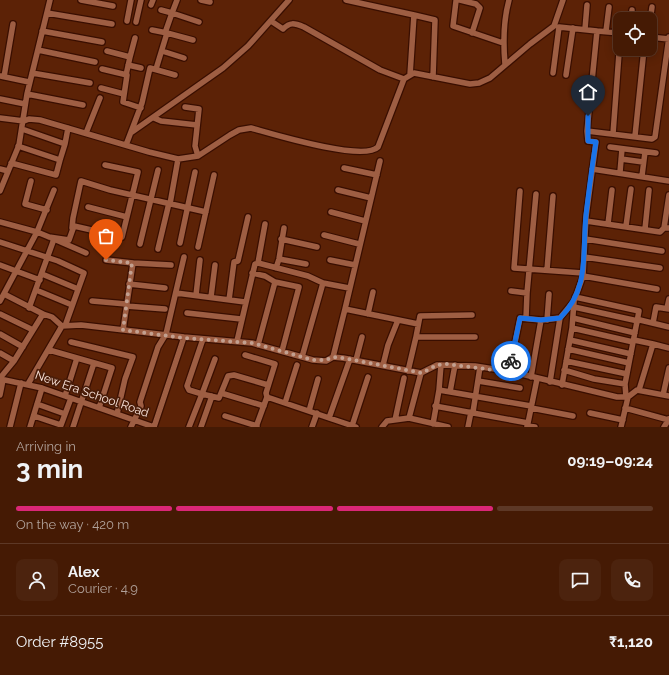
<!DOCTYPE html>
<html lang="en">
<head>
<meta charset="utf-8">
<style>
  body { margin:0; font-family:Raleway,sans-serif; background:#4c230e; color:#f1f3f6; height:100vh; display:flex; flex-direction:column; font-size:15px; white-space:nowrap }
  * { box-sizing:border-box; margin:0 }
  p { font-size:13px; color:#b0a19a }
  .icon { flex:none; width:22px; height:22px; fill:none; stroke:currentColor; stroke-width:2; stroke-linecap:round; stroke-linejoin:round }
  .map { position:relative; height:427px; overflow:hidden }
  .side { display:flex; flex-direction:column; background:#451a04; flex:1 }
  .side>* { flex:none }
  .fabs { position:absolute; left:613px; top:12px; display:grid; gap:8px }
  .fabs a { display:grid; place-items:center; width:44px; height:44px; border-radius:8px; background:#451a04; box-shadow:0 2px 10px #0003,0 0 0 1px #5d3826; font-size:20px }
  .pin { position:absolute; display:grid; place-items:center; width:34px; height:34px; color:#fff; margin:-41px -17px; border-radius:50% 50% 50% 0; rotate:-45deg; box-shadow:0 0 4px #0007 }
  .pin .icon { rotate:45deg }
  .courier { position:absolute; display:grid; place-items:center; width:40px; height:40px; margin:-20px; border:3px solid #1a73e8; border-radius:50%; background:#fff; color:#222; box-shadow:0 1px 5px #0007 }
  .overview em { font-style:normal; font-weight:700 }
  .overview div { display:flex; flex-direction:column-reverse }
  .overview { display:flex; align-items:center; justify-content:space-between; height:68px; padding:0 16px }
  h1 { font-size:26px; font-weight:700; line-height:30px }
  .bar { display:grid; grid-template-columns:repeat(4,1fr); gap:6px 4px; align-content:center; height:48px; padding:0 16px }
  .bar i { height:5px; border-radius:3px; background:#5d3826 }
  .bar .selected { background:#db2777 }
  .bar p { grid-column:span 4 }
  .line { display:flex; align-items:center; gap:10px; padding:0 16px; border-top:1px solid #5d3826 }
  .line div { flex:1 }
  .round { display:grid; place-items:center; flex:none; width:42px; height:42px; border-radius:8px; background:#4c230e }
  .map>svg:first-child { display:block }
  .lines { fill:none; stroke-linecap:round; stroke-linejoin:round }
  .minor-casing { stroke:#390e00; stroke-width:8 }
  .minor { stroke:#9e5e43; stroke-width:5.5 }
  .done { stroke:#c3a090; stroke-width:4; stroke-dasharray:0 7.2 }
  .route { stroke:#1a73e8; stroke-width:5 }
  .labels { text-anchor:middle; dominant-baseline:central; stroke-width:3.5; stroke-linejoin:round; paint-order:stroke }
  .street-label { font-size:12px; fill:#fbe4db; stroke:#4a1d09 }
</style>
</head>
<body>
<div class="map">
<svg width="669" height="427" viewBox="0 0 669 427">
  <rect width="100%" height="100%" fill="#5c2206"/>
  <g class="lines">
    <defs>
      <path id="minor" d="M81,0L113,6
        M177,0L172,13L199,22
        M201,0L210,2
        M346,0L414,15L410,75
        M458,0L456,1L453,26L503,43
        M460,0L476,4L480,8L472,33
        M151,5L153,0
        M161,10L172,13L165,33
        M47,13L112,24
        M414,15L435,20L433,77
        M631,19L632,10
        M127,21L131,0
        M271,21L283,29C290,22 294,23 304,27L380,70L404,79
        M136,22L141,0
        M650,22L652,7
        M585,29L587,5
        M152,30L167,33
        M42,31L102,42
        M597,31L620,33
        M606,31L609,7
        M650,37L669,39
        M38,50L95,62
        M107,51L130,57L126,75
        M162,51L184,58
        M130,57L135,38
        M505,64C503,42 503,22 509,0
        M128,65L141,68
        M102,69L127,75L123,102L141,108
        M156,69L167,33L193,40
        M32,73L90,83
        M566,75L573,28
        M0,76L29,82
        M4,77L13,24
        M101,88L124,94
        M27,94L83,105
        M0,99L25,104
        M185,107L199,109L195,146L198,156
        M0,118L24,121L29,119L40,120L149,152L178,159L198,156L230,135L239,130L251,128C273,134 363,162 378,147L404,79L414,73L470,84L479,83L490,78L530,44L554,26L563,0
        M154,118L161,121L197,125
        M22,129L65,144L60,160
        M587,131L652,139L655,137L669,37
        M132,132L223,68L248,46L289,0
        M86,133L100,98
        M613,134L620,40
        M635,136L644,49
        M65,144L68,128
        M126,145L142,103L150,68L175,75
        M610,147L656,153
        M621,159L643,162
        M11,163L56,175L60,160L18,146
        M344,168L377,175
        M0,169L8,171
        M592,169L669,181
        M620,172L622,149
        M642,176L645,152
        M31,181L25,204L47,210
        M338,190L371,198
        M0,191L19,145L27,94L50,0
        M520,191L514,268L583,273
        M170,204L178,159
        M88,207L127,217
        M331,212L365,221
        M586,221L660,232L664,228H669
        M0,222L37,232L0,301
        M608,224L612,190
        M626,226L631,189
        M72,228L73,218L81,181L110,190L206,212
        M664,228L669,195
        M645,229L649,190
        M324,235L359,244
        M49,237L69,240L74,226L122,237L138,172L105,165
        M54,239L86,253
        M281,239L317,247
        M585,239L662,251
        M0,242L58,261L84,273L65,326
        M180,243L195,172
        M140,244L158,170
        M198,247L214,175
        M158,249L169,203
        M584,257L660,268
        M279,259L306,264
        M106,260L133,263
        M330,260L355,265
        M258,263L265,224
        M0,265L40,280
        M276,268L279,259L284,228
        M547,270L553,196
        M252,273L265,276L275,282L299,287L282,351
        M42,274L78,289
        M583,276L657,289
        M129,284L165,288
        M36,290L72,305
        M511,291L527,293L526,318
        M176,293L245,302
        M527,293L536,194
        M4,294L43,314
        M196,295L200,260
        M211,297L215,265
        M575,297L639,311L625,384L626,397
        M229,300L234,262L238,261L248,217
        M92,301L126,304
        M126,306L165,309
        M574,307L638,321
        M29,308L54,239L37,232L54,190
        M667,308L669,299
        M345,309L380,161
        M187,313L241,319
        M0,314L33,330
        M368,314L373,292
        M573,318L635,333
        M547,320L549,294
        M640,320L669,327
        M653,323L656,307L669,309
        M572,328L633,342
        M123,330L133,263L171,265
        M0,334L23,347
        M416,337L420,316L472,315
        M203,339L187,386L189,390L202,394L215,359
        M570,340L631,354
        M634,340L653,344L639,390
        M237,341L255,264L258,263L308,276L323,283
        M71,342L133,357L125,379L117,414
        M653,344L669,348
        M258,345L275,282
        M568,349L629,363
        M49,350L112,368L99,408
        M0,353L14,361
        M245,355L275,364L266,393L267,397
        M302,357L323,283L349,288
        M333,357L345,309L418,324
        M356,360L362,337
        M566,361L627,374
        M383,365L388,345L398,320
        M564,370L594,379L625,384
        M408,371L416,337H475
        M509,372L520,318L541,320L560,318L574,301L583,276L586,217L596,142L588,141L587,131L597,31L559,27L553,73
        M531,377L541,320
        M0,378L14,361L43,314L52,317L62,326
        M0,379L42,388L154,427L184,337
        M478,381L520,388
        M550,382L560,318
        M28,384L62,326L81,325L184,337L252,343L313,360L326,361L333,357L343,358L421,373
        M562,385L572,328L574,302
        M439,390L531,406
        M450,392L455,365
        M221,393L264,406
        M0,395L3,380
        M663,395L669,368
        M65,396L77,358
        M285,403L297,365
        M37,404L65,414
        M435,406L528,423L537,379
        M531,408L573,416
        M625,408L669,420
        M309,411L318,379
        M473,412L480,367
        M590,413L623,420
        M34,416L61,425L71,398
        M225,416L257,426
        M329,418L350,359
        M409,418L448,427
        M395,420L404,378
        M433,424L439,390L441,365
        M352,426L368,377
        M527,426L535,427
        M10,427L21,383
        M30,427L42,388
        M73,427L94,363
        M131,427L141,406L140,402L158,347L166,334L184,257
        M189,427L202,394L219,398L228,376L234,375L268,385
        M201,427L212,396
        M256,427L267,397L356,427
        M312,427L317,413
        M382,427L387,421L409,418L421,373L437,365L475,366L513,372L617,397H628L637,390L669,396
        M468,427L471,412
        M621,427L628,397
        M664,427L669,419"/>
    </defs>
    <!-- minor casing -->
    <use href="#minor" class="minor-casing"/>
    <!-- minor -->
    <use href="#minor" class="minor"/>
  </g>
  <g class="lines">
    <!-- done -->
    <path class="done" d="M106,260L132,263L123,330L184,338L252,343L313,360H326L333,357L343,358L422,373L437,365L446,364L510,372L511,361"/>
    <!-- route -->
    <path class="route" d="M511,361L520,318L541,320L560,318C590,288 582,254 586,215C589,190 592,166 596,142L588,141V116"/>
  </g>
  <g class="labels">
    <!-- street labels -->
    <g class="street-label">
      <text transform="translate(92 394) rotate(19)">New Era School Road</text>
    </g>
  </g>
</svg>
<div class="fabs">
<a><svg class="icon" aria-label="locate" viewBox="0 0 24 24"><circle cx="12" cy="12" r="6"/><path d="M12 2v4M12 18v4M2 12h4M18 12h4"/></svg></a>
</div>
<div class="pin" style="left:106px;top:260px;background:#ea580c"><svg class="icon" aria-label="bag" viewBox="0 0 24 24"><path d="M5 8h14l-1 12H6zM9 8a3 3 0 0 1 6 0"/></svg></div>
<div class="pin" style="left:588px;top:116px;background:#1f2937"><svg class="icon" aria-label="home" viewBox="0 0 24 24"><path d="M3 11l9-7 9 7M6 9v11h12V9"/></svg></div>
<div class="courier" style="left:511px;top:361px"><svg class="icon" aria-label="bike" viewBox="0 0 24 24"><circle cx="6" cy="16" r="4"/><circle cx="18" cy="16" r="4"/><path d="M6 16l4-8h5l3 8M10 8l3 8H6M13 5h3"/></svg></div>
</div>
<section class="side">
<div class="overview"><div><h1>3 min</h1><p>Arriving in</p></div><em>09:19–09:24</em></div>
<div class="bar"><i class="selected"></i><i class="selected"></i><i class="selected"></i><i></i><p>On the way · 420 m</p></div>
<div class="line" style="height:72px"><a class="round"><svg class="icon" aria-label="person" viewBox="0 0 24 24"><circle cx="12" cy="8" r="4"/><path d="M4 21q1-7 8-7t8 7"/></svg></a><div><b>Alex</b><p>Courier · 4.9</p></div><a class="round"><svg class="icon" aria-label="chat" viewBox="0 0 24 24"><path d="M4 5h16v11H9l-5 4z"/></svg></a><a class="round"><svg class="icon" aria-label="phone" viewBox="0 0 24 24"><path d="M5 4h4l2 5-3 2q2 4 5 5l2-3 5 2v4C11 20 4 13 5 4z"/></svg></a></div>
<div class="line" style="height:52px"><div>Order #8955</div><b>₹1,120</b></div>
</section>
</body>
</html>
